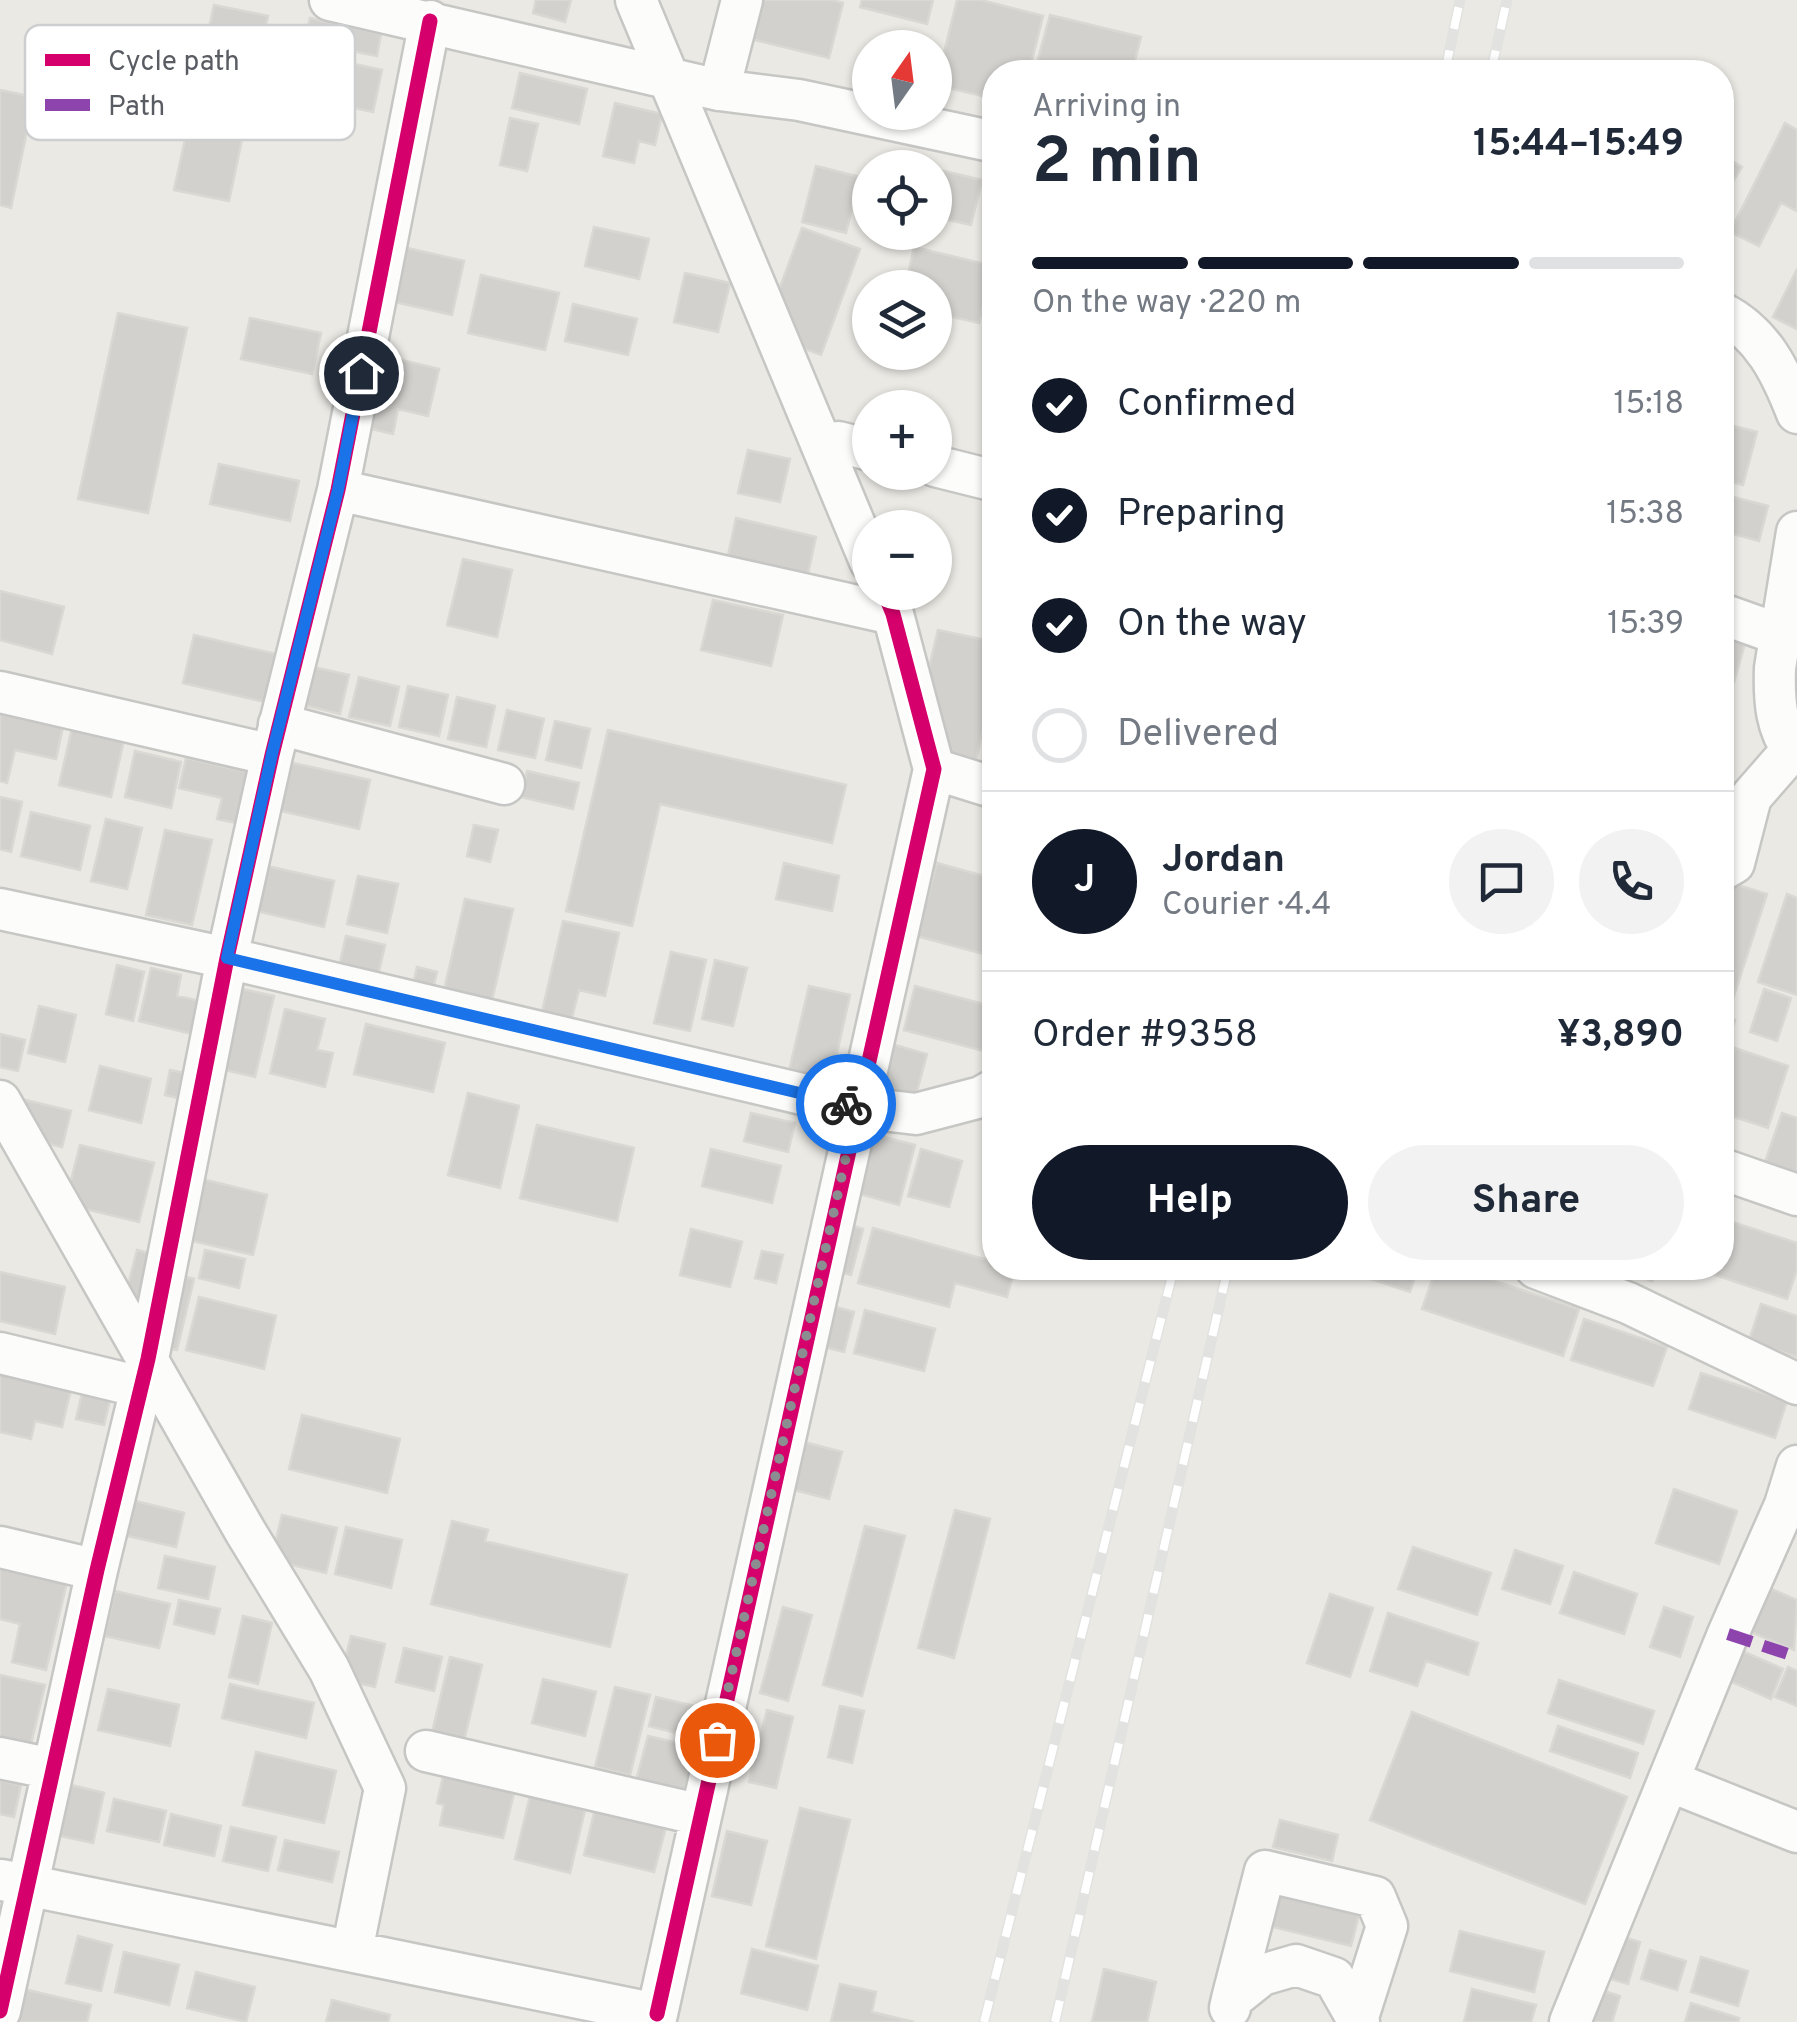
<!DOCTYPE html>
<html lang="en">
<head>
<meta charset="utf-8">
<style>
  body { margin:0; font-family:Overpass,sans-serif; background:#f2f2f3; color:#1f2937; height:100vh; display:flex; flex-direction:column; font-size:38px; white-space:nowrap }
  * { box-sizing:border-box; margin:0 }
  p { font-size:32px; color:#747a83 }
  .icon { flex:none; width:55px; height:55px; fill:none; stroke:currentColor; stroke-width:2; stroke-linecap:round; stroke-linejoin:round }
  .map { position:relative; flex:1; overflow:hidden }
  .details { position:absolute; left:982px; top:60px; width:752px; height:1220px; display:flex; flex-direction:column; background:#fff; border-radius:40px; box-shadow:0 2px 8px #0004 }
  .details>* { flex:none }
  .needle { width:65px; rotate:14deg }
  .controls { position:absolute; left:852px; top:30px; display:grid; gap:20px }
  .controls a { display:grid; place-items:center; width:100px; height:100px; border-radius:50%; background:#fff; box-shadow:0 2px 8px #0004; font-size:50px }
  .pin { position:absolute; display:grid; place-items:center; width:85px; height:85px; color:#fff; margin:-42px; border:5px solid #fff; border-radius:50%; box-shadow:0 2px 10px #0007 }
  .courier { position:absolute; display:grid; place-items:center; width:100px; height:100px; margin:-50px; border:8px solid #1a73e8; border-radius:50%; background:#fff; color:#222; box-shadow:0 2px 12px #0007 }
  .overview em { font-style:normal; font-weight:700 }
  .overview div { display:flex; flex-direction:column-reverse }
  .overview { display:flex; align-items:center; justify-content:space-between; height:170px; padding:0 50px }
  h1 { font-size:65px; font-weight:700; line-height:75px }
  .bar { display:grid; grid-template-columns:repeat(4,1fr); gap:15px 10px; align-content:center; height:120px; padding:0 50px }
  .bar i { height:12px; border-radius:8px; background:#e0e1e3 }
  .bar .current { background:#111827 }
  .bar p { grid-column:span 4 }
  .line { display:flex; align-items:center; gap:25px; padding:0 50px; border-top:2px solid #e0e1e3 }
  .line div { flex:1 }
  .round { display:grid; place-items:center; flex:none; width:105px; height:105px; border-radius:52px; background:#f2f2f3 }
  ol { padding:0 50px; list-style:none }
  li { display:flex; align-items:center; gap:30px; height:110px }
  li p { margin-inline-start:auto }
  li .icon { padding:10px; border-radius:50%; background:#111827; color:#fff; stroke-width:4 }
  li:last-child { color:#747a83 }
  li i { width:55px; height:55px; border:5px solid #e0e1e3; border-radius:50% }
  .action { display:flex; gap:20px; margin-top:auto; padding:20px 50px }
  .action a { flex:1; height:115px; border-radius:60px; background:#111827; color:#fff; font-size:40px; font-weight:700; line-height:115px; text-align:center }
  .action a+a { background:#f2f2f3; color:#1f2937 }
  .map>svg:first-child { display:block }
  .building { fill:#d2d1ce; stroke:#d9d8d3; stroke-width:2.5 }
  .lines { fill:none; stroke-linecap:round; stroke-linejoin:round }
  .minor-casing { stroke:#c6c6c4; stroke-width:45 }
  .minor { stroke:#fcfcfb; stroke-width:40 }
  .rail-casing { stroke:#e2e2e1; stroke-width:11 }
  .rail { stroke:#fff; stroke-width:8; stroke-dasharray:22; stroke-linecap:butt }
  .quiet { stroke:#8e44ad; stroke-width:12; stroke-dasharray:25 12; stroke-linecap:butt }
  .cycleway-casing { stroke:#fff; stroke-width:21 }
  .cycleway { stroke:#d6006c; stroke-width:15 }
  .done { stroke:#8c8d90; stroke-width:10; stroke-dasharray:0 18 }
  .route { stroke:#1a73e8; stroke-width:12 }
  .key { fill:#fff; stroke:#cdced0; stroke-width:2.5 }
  .key-label { font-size:28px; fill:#595c62 }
</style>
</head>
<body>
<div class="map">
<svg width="1797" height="2022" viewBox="0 0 1797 2022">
  <rect width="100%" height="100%" fill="#eae9e4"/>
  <!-- building -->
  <path class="building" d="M536,0H571L565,22L533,13Z
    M760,0H832L843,3L829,58L751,39Z
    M862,0H933L927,24L860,7Z
    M957,0H981L1043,16L1029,72H995V99L936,85Z
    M214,5L268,16L229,201L174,190Z
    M1050,15L1141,37L1132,72H1074L1037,63Z
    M310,18L381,34L377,56L305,42Z
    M308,54L382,70L373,112L299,96Z
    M520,73L587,89L579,124L512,108Z
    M0,90L34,97L11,208L0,205Z
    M615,103L662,114L655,145L639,141L634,163L603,156Z
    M510,118L538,124L527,171L500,165Z
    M1785,123L1797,130V211L1781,203L1759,246L1730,232Z
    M1722,155L1742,167L1722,199Z
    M816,166L860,177L846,233L802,222Z
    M935,169L982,180L971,225L935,217Z
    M594,227L649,239L639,279L585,266Z
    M802,228L860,249L821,355L792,344L773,306Z
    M394,245L464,261L452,315L382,299Z
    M914,247L993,266L979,323L935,313V288H905Z
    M1797,269V329L1773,317Z
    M685,273L730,283L718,332L674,322Z
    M481,275L559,293L545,350L468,333Z
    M573,304L637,319L628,355L565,341Z
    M118,313L187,328L148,513L78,499Z
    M250,318L321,333L312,374L241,359Z
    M376,354L439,369L428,416L398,409L393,434L360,426Z
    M1722,423L1757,432L1743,485L1722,480Z
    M748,450L790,459L780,502L738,493Z
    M219,464L299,481L290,521L210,504Z
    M1722,494L1768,506L1759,541L1722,531Z
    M736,518L816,537L807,578L727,560Z
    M463,559L512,570L497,637L447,625Z
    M0,591L64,607L52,654L0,640Z
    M713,600L783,615L771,666L701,650Z
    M938,630L995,642V677L975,764L937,756L928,672Z
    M1722,634L1746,640L1734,682L1722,679Z
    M194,635L280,655L269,703L183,683Z
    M313,667L349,675L340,714L304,705Z
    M359,677L399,687L390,726L349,717Z
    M408,686L448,695L439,736L399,727Z
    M457,697L495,706L486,747L448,739Z
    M0,708L64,722L56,759L15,750L7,783L0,781Z
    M507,710L544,719L535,758L498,750Z
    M555,721L590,729L581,768L546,760Z
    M72,728L124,740L111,797L59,785Z
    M608,730L846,785L832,843L660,804L632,926L566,911Z
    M135,751L181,762L171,808L125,797Z
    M186,758L252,773L241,824L217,819L222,798L179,788Z
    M284,761L370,780L359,829L273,809Z
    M527,771L579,783L573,809L521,797Z
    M0,797L22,802L11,852L0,849Z
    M31,812L90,826L80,870L21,856Z
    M106,819L142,828L127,889L91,881Z
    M474,825L498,830L490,862L467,856Z
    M165,830L212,840L192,925L146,915Z
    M784,863L839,876L832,911L776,899Z
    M937,863L995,879V957L917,936Z
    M267,866L334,881L324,927L257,911Z
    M358,876L398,884L387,933L347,924Z
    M1722,880L1767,894L1732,1002L1722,999Z
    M1787,894L1797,898V995L1758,982Z
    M465,899L513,909L490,1009L442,999Z
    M563,921L619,933L605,996L579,990L568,1033L539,1025Z
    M346,936L385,945L377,980L338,971Z
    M671,952L706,960L690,1031L654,1023Z
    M715,960L747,968L733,1026L702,1019Z
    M117,965L144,972L133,1021L106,1014Z
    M417,967L437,972L432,994L412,989Z
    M151,968L181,975L177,996L200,1001L192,1034L139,1021Z
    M809,986L850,995L831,1080L789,1071Z
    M915,986L995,1007V1054L904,1030Z
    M233,987L274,996L255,1077L213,1067Z
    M1764,989L1791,998L1777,1041L1750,1032Z
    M39,1006L76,1015L65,1062L28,1053Z
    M285,1009L325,1019L317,1050L333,1053L325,1087L270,1073Z
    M1722,1016L1735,1020L1722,1057Z
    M366,1024L445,1043L433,1092L354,1074Z
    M0,1034L25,1040L18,1071L0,1067Z
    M888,1043L927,1054L916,1095L876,1085Z
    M1735,1048L1788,1066L1768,1128L1722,1113V1086Z
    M100,1066L151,1079L141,1123L89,1110Z
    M170,1070L184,1073L178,1098L165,1095Z
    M468,1093L519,1106L500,1188L448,1175Z
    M9,1096L71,1111L62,1147L28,1139Z
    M751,1113L795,1123L788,1152L744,1141Z
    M1782,1113L1797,1118V1176L1764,1165Z
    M537,1125L634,1148L617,1221L520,1198Z
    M864,1132L915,1145L899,1205L849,1191Z
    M80,1145L154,1163L139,1222L65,1204Z
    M711,1149L781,1166L772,1203L702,1186Z
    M921,1149L962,1161L949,1207L908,1196Z
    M194,1177L267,1195L253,1255L180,1238Z
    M1732,1222L1797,1243V1270L1787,1299L1715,1275L1718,1268H1722V1252Z
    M845,1223L863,1229L851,1275L833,1270Z
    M873,1228L995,1262V1268H1015L1007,1297L955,1283L949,1307L858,1283Z
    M691,1229L742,1242L730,1287L680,1275Z
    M137,1250L156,1255L144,1301L125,1297Z
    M205,1250L245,1259L239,1288L199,1278Z
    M762,1251L783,1255L776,1283L755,1278Z
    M1337,1268H1418L1410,1292Z
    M1436,1268H1456L1579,1309L1563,1356L1422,1309Z
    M1611,1268H1657L1652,1281Z
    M0,1272L65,1287L55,1334L0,1321Z
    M171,1273L194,1279L177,1350L154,1345Z
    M199,1297L276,1316L264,1369L186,1350Z
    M1761,1304L1797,1316V1357L1749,1341Z
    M828,1305L854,1312L844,1352L817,1345Z
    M865,1310L935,1329L924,1371L854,1353Z
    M1584,1319L1667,1347L1653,1386L1571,1360Z
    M0,1368L72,1385L62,1427L35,1421L31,1439L0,1432Z
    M1701,1373L1787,1401L1775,1438L1689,1409Z
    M84,1385L112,1392L104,1425L76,1419Z
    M302,1415L400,1439L387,1493L289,1469Z
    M800,1441L842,1452L829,1499L787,1488Z
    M1674,1489L1737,1511L1719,1564L1656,1543Z
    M123,1498L184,1513L176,1547L115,1533Z
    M955,1510L990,1519L954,1658L918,1648Z
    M282,1515L337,1528L326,1573L271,1560Z
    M452,1521L488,1530L485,1541L627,1575L610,1647L431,1604Z
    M865,1526L905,1536L862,1696L823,1685Z
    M346,1527L402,1540L391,1588L335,1574Z
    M1413,1547L1491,1573L1477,1615L1398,1589Z
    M1515,1550L1563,1566L1550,1604L1502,1589Z
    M165,1556L215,1567L208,1599L158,1588Z
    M0,1567L67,1582L46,1670L12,1662L20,1624L0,1619Z
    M1574,1572L1637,1594L1624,1634L1560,1613Z
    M1760,1584L1797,1600L1794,1650L1741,1628Z
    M115,1591L170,1604L159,1648L105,1636Z
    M1330,1594L1373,1608L1350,1677L1307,1663Z
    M179,1600L220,1609L214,1634L174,1624Z
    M783,1607L812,1615L788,1701L760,1693Z
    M1664,1607L1693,1617L1680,1657L1650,1647Z
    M1388,1613L1478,1643L1468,1675L1426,1661L1417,1686L1370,1671Z
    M243,1616L272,1623L258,1684L229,1677Z
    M351,1636L385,1644L375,1687L340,1679Z
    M404,1648L442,1657L434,1691L396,1682Z
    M1742,1651L1783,1669L1771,1699L1730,1681Z
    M450,1657L482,1665L462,1749L430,1741Z
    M1788,1667L1797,1671V1706L1775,1697Z
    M0,1675L45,1685L30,1748L0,1741Z
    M543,1679L596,1692L585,1736L532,1723Z
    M1559,1680L1654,1711L1643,1744L1548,1713Z
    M230,1684L314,1703L306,1738L222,1718Z
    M615,1687L650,1695L630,1775L595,1767Z
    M108,1689L179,1705L170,1746L98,1730Z
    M656,1697L703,1708L696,1738L649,1726Z
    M840,1706L864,1711L852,1763L828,1757Z
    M767,1710L793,1717L776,1788L749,1782Z
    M1412,1712L1627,1797L1585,1904L1370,1820Z
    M1558,1726L1638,1753L1630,1778L1550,1751Z
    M648,1736L695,1747L684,1792L636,1781Z
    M256,1752L336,1771L324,1823L243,1805Z
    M445,1768L517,1781L503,1838L440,1825L444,1805L437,1803Z
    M0,1780L21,1785L14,1817L0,1814Z
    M67,1784L104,1793L93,1843L56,1835Z
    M530,1796L585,1810L570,1873L515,1859Z
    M114,1799L166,1811L159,1842L107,1831Z
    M800,1808L850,1820L816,1959L766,1946Z
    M595,1809L666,1827L654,1872L584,1855Z
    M171,1814L221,1826L214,1856L164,1845Z
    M1280,1820L1338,1835L1332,1861L1273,1847Z
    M231,1827L276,1837L268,1871L223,1861Z
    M727,1831L767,1841L751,1905L712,1896Z
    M285,1840L339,1852L332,1882L278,1870Z
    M1269,1892L1359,1915L1351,1946L1261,1924Z
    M1460,1931L1544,1952L1534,1992L1450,1971Z
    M78,1936L112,1945L101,1991L66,1983Z
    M1619,1936L1640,1942L1628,1984L1607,1978Z
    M752,1949L818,1966L807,2010L741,1993Z
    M1650,1950L1686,1961L1677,1990L1641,1979Z
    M124,1952L179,1965L169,2005L115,1992Z
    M1701,1957L1748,1971L1738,2006L1691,1992Z
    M1104,1969L1156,1982L1147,2022H1092Z
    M196,1972L255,1987L246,2022L187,2008Z
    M840,1984L876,1992L872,2012L914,2022H831Z
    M11,1986L91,2005L87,2022H3Z
    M1592,1987L1620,1996L1612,2022H1581Z
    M1472,1989L1536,2005L1531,2022H1464Z
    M332,2000L390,2015L388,2022H326Z
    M1691,2003L1739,2018L1738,2022H1685Z"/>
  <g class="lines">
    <defs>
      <path id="minor" d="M330,0L719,90L799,100L995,142
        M636,0L870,561
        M719,90L742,0
        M1722,313C1763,334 1781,372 1797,413
        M821,444L838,442L870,450
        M935,466L995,481
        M338,490L893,614
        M1797,532L1775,668C1774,699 1775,731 1797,755
        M1722,614L1781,635
        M0,692L272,755
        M279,724L504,784
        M934,769L995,788
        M1722,870L1734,863L1751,797L1792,750
        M0,909L227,958L857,1107L916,1114L981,1097L995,1089
        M0,1101L245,1531L329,1669L385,1788L352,1951
        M1722,1169L1797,1195
        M1536,1268L1628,1303L1797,1384
        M0,1353L141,1387
        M0,1547L97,1570
        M426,1751L701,1815
        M0,1758L53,1769
        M1669,1781L1797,1832
        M2,1880L657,2014L655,2022
        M1232,1999L1265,1871L1375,1897L1387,1926L1358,2017
        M1230,2008L1232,1999L1262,1975L1296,1965L1334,1978L1359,2022
        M0,2011L97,1570L148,1359L227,958L272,755L338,490L430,21
        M657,2014L934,769L893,614L884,592
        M1570,2022L1728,1634L1785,1505L1797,1466"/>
    </defs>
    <!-- minor casing -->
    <use href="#minor" class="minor-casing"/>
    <!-- minor -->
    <use href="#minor" class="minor"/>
    <defs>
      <path id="rail" d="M1445,72L1460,0
        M1491,72L1507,0
        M984,2022L1174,1268
        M1055,2022L1228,1268"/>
    </defs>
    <!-- rail casing -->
    <use href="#rail" class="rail-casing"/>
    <!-- rail -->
    <use href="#rail" class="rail"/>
    <!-- quiet -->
    <path class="quiet" d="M1728,1634L1797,1657"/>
    <defs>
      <path id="cycleway" d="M0,2011L97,1570L148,1359L227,958L272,755L338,490L430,21
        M657,2014L934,769L893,614L884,592"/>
    </defs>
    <!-- cycleway casing -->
    <use href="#cycleway" class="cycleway-casing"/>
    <!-- cycleway -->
    <use href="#cycleway" class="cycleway"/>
  </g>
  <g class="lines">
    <!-- done -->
    <path class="done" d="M717,1740L857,1107L846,1104"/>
    <!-- route -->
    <path class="route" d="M361,373L338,490L272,754L227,958L846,1104"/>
  </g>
  <!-- legend -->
  <rect x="25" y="25" width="330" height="115" rx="15" class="key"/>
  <rect x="45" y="54" width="45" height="12" fill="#d6006c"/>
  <rect x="45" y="99" width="45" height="12" fill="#8e44ad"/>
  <g class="key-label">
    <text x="108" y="70">Cycle path</text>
    <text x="108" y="115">Path</text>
  </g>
</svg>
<div class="controls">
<a><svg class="needle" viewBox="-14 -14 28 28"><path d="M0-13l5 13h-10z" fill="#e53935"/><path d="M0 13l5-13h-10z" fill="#747a83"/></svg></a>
<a><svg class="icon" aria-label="locate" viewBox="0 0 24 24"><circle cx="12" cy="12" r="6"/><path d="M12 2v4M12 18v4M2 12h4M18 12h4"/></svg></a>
<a><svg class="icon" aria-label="layers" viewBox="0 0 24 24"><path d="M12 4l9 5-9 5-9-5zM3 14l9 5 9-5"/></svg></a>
<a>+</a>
<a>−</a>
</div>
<div class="pin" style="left:717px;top:1740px;background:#ea580c"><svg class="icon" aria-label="bag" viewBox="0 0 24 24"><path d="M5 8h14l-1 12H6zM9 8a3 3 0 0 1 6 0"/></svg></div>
<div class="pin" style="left:361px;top:373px;background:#1f2937"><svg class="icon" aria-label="home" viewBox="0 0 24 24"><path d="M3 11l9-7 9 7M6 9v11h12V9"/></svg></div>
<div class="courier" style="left:846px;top:1104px"><svg class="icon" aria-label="bike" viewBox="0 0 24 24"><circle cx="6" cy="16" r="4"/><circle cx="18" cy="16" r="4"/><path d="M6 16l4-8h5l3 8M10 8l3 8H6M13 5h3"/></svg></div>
<section class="details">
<div class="overview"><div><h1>2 min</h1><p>Arriving in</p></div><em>15:44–15:49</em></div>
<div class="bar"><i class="current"></i><i class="current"></i><i class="current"></i><i></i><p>On the way · 220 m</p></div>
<ol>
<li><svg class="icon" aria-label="check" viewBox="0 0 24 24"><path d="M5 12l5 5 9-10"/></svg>Confirmed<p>15:18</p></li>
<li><svg class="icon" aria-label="check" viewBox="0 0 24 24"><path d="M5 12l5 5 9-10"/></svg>Preparing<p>15:38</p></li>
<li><svg class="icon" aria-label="check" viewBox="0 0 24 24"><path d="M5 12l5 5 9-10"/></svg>On the way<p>15:39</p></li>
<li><i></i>Delivered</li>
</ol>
<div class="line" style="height:180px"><b class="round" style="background:#111827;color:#fff">J</b><div><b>Jordan</b><p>Courier · 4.4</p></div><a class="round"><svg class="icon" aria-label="chat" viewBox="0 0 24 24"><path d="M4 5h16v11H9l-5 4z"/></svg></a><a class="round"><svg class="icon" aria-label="phone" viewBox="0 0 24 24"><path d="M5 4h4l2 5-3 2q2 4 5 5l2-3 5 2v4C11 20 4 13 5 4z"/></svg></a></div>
<div class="line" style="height:130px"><div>Order #9358</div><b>¥3,890</b></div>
<div class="action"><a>Help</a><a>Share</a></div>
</section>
</div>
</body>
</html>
